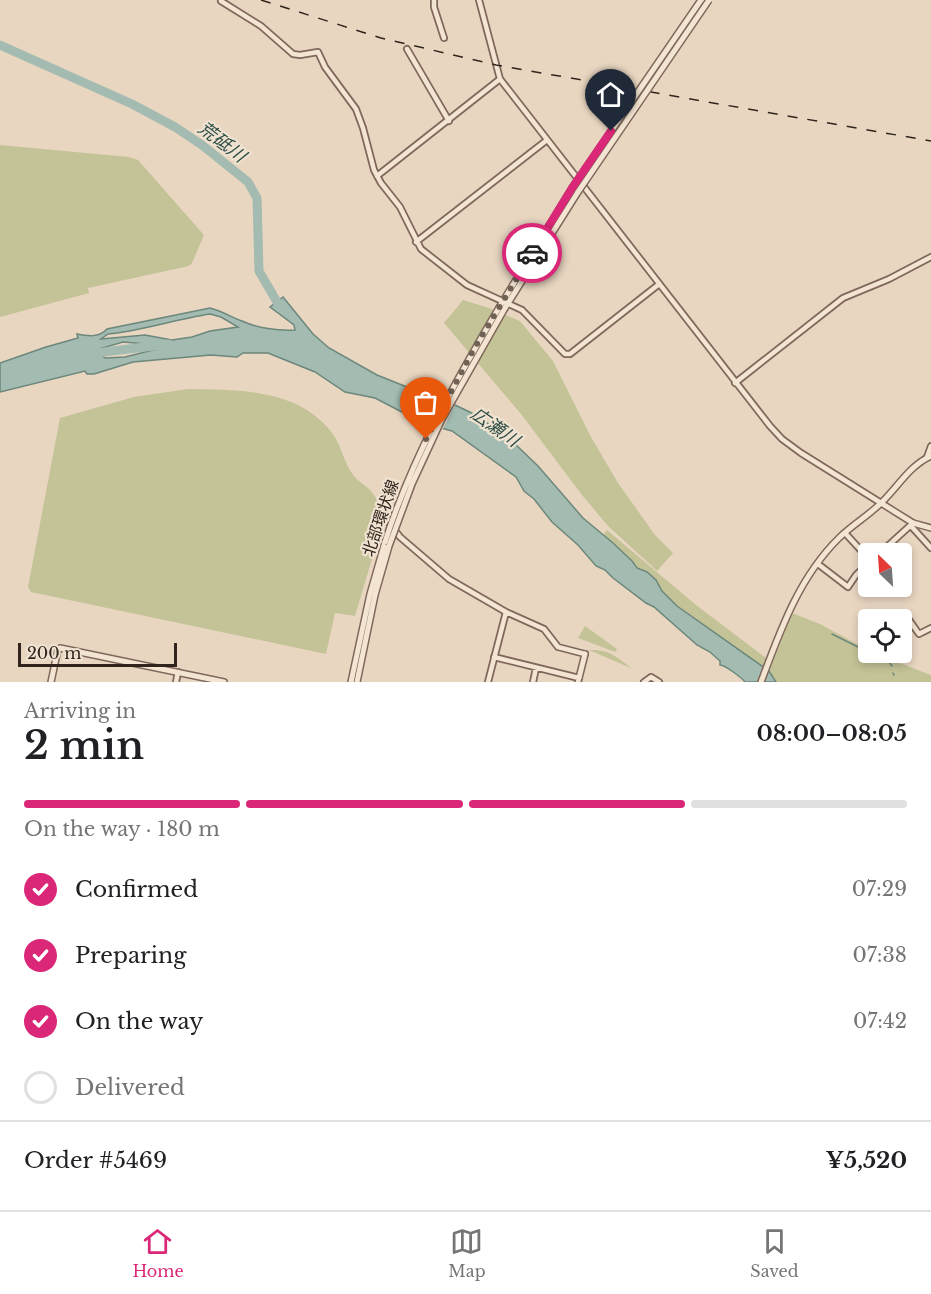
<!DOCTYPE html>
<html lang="en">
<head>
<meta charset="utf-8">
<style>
  body { margin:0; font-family:"Libre Baskerville","Noto Sans JP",serif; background:#f6f6f6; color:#202124; height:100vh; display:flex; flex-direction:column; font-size:22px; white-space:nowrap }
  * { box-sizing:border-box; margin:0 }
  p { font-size:20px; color:#757577 }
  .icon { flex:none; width:33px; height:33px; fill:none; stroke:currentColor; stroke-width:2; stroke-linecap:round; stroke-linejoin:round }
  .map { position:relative; height:682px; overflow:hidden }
  .drawer { display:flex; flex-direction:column; background:#fff; flex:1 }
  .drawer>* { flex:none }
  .needle { width:39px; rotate:335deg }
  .tools { position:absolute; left:858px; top:543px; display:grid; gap:12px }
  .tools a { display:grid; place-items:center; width:54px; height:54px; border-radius:6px; background:#fff; box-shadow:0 3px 9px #0003; font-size:30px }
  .scale { position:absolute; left:18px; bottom:15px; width:159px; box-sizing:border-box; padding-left:6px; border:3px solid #31241d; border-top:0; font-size:16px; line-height:21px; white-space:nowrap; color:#31241d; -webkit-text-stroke:4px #f0e2d0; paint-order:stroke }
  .pin { position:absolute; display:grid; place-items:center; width:51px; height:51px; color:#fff; margin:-62px -26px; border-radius:50% 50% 50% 0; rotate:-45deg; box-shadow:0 0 6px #0007 }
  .pin .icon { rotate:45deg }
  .courier { position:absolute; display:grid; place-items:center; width:60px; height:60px; margin:-30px; border:4px solid #db2777; border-radius:50%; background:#fff; color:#222; box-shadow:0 2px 8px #0007 }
  .head em { font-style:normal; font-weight:600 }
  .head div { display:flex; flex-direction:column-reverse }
  .head { display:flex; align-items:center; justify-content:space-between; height:102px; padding:0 24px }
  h1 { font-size:39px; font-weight:600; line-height:45px }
  .bar { display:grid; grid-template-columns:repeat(4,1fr); gap:9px 6px; align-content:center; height:72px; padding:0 24px }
  .bar i { height:8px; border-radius:4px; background:#e0e0e0 }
  .bar .active { background:#db2777 }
  .bar p { grid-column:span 4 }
  .line { display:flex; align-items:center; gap:15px; padding:0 24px; border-top:2px solid #e0e0e0 }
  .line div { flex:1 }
  ol { padding:0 24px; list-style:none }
  li { display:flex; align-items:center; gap:18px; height:66px }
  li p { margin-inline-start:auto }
  li .icon { padding:6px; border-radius:50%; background:#db2777; color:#fff; stroke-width:4 }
  li:last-child { color:#757577 }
  li i { width:33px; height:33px; border:3px solid #e0e0e0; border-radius:50% }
  .tabs { display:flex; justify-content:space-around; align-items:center; height:84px; border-top:2px solid #e0e0e0; background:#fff; font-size:16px; color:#757577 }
  .tabs a { display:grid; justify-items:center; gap:3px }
  .tabs .active { color:#db2777 }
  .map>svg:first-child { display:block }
  .green { fill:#c4c397 }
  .water { fill:#a3bbb0; stroke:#6c877c; stroke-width:1.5; fill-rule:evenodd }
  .pier { fill:#e8d6c1 }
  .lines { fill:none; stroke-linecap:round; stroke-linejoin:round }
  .stream { stroke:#6c877c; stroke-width:1.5 }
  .river { stroke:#a3bbb0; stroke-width:9 }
  .minor-casing { stroke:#7f685b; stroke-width:8 }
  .tertiary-casing { stroke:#7f685b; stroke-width:8 }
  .minor { stroke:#f4e5d3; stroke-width:4.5 }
  .tertiary { stroke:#f4e5d3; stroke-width:5 }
  .rail { stroke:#31241d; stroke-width:1.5; stroke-dasharray:10 10; stroke-linecap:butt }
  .tertiary-bridge-casing { stroke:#7f685b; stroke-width:8; stroke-linecap:butt }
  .tertiary-bridge { stroke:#f4e5d3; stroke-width:5 }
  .done { stroke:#716256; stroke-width:6; stroke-dasharray:0 10.8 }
  .route { stroke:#db2777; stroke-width:8 }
  .labels { text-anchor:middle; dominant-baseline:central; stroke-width:4.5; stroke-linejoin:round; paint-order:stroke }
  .street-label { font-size:16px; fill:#31241d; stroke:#f0e2d0 }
  .water-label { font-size:18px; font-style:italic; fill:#2e4f48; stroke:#f0e2d0 }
</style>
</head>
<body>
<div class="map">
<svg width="931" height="682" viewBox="0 0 931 682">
  <rect width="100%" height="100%" fill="#e8d6c1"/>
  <!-- green -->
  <path class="green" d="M0,145L129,157L138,160L204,235L192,263L189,266L88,288L89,293L0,317Z
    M463,300L489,308L520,321L553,361L591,437L618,483L655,535L673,553L657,571L608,526L582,495L521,414L444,323Z
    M188,389C239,390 299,388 333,434C342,447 344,464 354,476C358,482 366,485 371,491C377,498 381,507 385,515L355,616L335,613L326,654L31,592L28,587L60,418L134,397Z
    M607,530L696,605L766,658L763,667L677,606L662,591L655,580L647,572L637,568L632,561L603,535Z
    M792,613L820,624L868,650V652L873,653L931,675V682H776L769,671Z
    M585,626L617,649L615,652L578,638Z
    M589,650C611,649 617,658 633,669Z"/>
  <!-- water -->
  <path class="water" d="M283,297L313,334L329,348L377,375L422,393L438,397L476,415L512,441L538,466L583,518L613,543L632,561L637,568L647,572L656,580L662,591L677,606L769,671L776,682H745C742,678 725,665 720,665V661L710,652L697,645L654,607L646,603L613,578L605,570L596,566L578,545L552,522L534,499L524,491L516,477L452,431L423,423L375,398L345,392L315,372L268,353H243L237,357L211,355L133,362L94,374H87L85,371L0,392V363L46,347L78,338L77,334C87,336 99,338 107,329L210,308C222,311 231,317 242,321C257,328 279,331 295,330L294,325L270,307ZM210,314L221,317L238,327L210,331L192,337L172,340L145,335L101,339L108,334C142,331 176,319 210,314ZM123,342L157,345L161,348L125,357L105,358L100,353L99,349Z"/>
  <!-- pier -->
  <path class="pier" d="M442,396L456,402L442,431L426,427Z"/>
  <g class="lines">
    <!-- stream -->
    <path class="stream" d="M832,634L868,652
      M869,652L888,661L892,666
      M893,673L894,675"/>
    <!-- river -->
    <path class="river" d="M0,45L132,104L175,127L202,145L248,182L257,198L259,271L277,302L286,309
      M88,354L169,344"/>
    <defs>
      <path id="minor" d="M434,0V7L444,38
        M479,0L500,79L770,426L782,439L801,453L881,503
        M221,1L261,26L293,54L300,55L318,52L325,67L356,109L363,128L374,170L381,183L400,207L421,249L467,285L522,310L565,354H570L658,285
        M407,49L449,121
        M377,176L500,79
        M416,242L547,140
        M735,383L843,298L889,279L931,257
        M927,457L931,446
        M386,519L400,537L449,579L506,612L488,682
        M911,526L931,548
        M845,533L868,558
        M879,554L913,523
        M818,564L848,587L856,575L868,563
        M506,612L544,629L558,647L585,654
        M905,614L919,634L931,628
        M494,657L579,678L578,682
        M176,682L178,672
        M533,682L536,668
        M644,682L651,677L659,682"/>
      <path id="tertiary" d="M500,306L572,188
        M505,308L578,192
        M881,503L913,523L931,528
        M579,678L585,654
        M51,682L58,649L60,648L224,682
        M351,682L370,594L385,542
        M357,682L375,595L389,546
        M761,682C780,631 799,577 839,538C852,525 868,516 881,503C897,488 910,465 931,456"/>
    </defs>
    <!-- minor casing -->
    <use href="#minor" class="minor-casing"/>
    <!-- tertiary casing -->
    <use href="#tertiary" class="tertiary-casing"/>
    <!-- minor -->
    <use href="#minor" class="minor"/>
    <!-- tertiary -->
    <use href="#tertiary" class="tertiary"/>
    <!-- rail -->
    <path class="rail" d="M261,0L381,38L496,65L931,141"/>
    <defs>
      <path id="tertiary-bridge" d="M572,188L701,0
        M578,192L709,0
        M385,542C412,458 455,382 500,306
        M389,546L412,484L442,419L505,308"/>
    </defs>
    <!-- tertiary-bridge casing -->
    <use href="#tertiary-bridge" class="tertiary-bridge-casing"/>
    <!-- tertiary-bridge -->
    <use href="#tertiary-bridge" class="tertiary-bridge"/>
  </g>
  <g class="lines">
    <!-- done -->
    <path class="done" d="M426,439L474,349L532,253"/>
    <!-- route -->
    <path class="route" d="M532,253L572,188L611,131"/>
  </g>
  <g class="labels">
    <!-- street labels -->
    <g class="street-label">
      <text transform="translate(380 518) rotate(-71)">北部環状線</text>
    </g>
    <!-- water labels -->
    <g class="water-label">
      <text transform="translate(222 142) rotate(37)">荒砥川</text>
      <text transform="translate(495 427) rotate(35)">広瀬川</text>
    </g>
  </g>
</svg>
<div class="tools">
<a><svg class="needle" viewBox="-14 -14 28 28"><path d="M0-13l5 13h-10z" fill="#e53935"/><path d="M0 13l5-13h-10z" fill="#757577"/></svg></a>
<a><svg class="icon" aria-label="locate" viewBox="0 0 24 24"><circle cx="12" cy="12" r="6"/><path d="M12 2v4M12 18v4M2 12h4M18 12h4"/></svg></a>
</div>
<div class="scale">200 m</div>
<div class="pin" style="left:426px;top:439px;background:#ea580c"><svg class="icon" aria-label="bag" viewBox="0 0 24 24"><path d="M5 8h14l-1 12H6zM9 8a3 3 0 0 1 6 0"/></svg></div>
<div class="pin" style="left:611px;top:131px;background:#1f2937"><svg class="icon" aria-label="home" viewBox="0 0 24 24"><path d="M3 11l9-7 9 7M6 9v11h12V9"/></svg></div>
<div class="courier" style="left:532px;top:253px"><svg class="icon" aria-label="car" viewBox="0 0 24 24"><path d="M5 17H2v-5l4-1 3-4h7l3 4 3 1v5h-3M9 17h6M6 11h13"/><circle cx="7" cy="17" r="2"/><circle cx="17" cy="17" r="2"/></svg></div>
</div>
<section class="drawer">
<div class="head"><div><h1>2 min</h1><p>Arriving in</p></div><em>08:00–08:05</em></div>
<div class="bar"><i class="active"></i><i class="active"></i><i class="active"></i><i></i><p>On the way · 180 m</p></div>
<ol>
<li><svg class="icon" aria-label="check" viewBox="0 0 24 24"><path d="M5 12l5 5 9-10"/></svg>Confirmed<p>07:29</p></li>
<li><svg class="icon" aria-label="check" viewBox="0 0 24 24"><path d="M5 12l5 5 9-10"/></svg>Preparing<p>07:38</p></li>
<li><svg class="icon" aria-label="check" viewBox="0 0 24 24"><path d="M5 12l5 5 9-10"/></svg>On the way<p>07:42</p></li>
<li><i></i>Delivered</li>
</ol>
<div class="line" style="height:78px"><div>Order #5469</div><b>¥5,520</b></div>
</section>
<nav class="tabs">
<a class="active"><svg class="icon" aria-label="home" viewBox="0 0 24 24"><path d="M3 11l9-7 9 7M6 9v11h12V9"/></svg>Home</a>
<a><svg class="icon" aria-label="map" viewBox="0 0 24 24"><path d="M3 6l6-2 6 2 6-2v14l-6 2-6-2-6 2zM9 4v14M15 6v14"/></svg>Map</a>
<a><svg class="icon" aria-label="saved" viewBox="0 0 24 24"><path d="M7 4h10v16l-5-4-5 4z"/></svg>Saved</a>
</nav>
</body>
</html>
